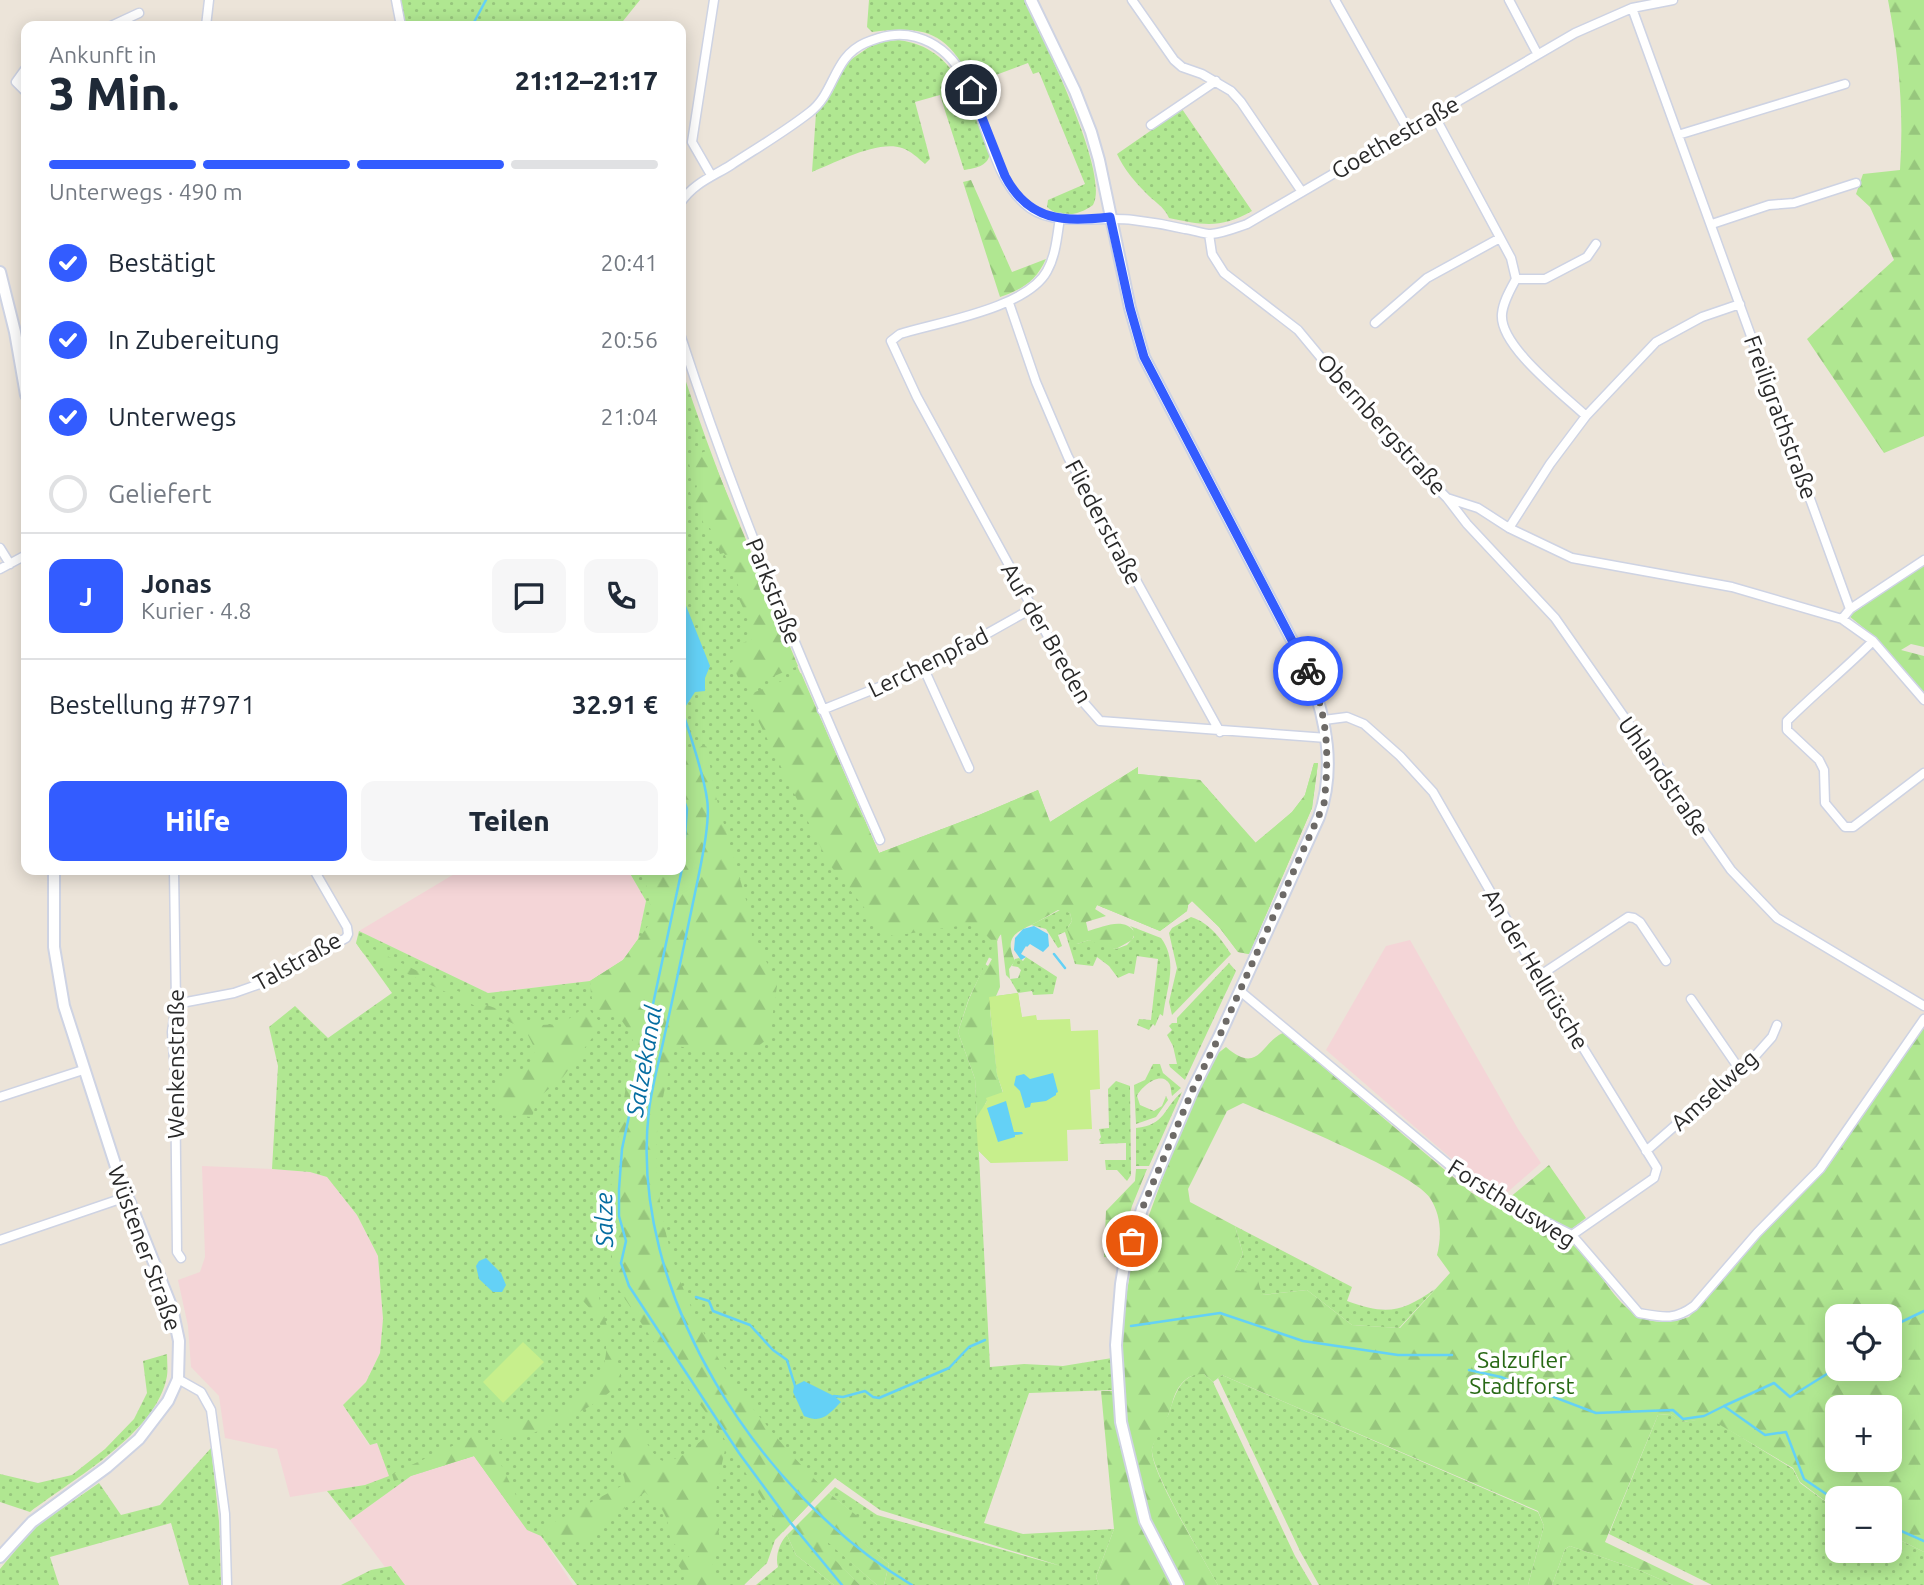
<!DOCTYPE html>
<html lang="de">
<head>
<meta charset="utf-8">
<style>
  body { margin:0; font-family:Ubuntu,sans-serif; background:#f6f6f7; color:#1f2937; height:100vh; display:flex; flex-direction:column; font-size:26px; white-space:nowrap }
  * { box-sizing:border-box; margin:0 }
  p { font-size:23px; color:#747a83 }
  .icon { flex:none; width:38px; height:38px; fill:none; stroke:currentColor; stroke-width:2; stroke-linecap:round; stroke-linejoin:round }
  .map { position:relative; flex:1; overflow:hidden }
  .side { position:absolute; left:21px; top:21px; width:665px; height:854px; display:flex; flex-direction:column; background:#fff; border-radius:14px; box-shadow:0 4px 18px #0003 }
  .side>* { flex:none }
  .fabs { position:absolute; left:1825px; top:1304px; display:grid; gap:14px }
  .fabs a { display:grid; place-items:center; width:77px; height:77px; border-radius:14px; background:#fff; box-shadow:0 4px 18px #0003; font-size:35px }
  .pin { position:absolute; display:grid; place-items:center; width:60px; height:60px; color:#fff; margin:-30px; border:4px solid #fff; border-radius:50%; box-shadow:0 2px 7px #0007 }
  .courier { position:absolute; display:grid; place-items:center; width:70px; height:70px; margin:-35px; border:5px solid #335cff; border-radius:50%; background:#fff; color:#222; box-shadow:0 2px 9px #0007 }
  .head em { font-style:normal; font-weight:800 }
  .head div { display:flex; flex-direction:column-reverse }
  .head { display:flex; align-items:center; justify-content:space-between; height:119px; padding:0 28px }
  h1 { font-size:46px; font-weight:800; line-height:52px }
  .bar { display:grid; grid-template-columns:repeat(4,1fr); gap:10px 7px; align-content:center; height:84px; padding:0 28px }
  .bar i { height:9px; border-radius:5px; background:#e0e1e3 }
  .bar .selected { background:#335cff }
  .bar p { grid-column:span 4 }
  .line { display:flex; align-items:center; gap:18px; padding:0 28px; border-top:2px solid #e0e1e3 }
  .line div { flex:1 }
  .round { display:grid; place-items:center; flex:none; width:74px; height:74px; border-radius:14px; background:#f6f6f7 }
  ol { padding:0 28px; list-style:none }
  li { display:flex; align-items:center; gap:21px; height:77px }
  li p { margin-inline-start:auto }
  li .icon { padding:7px; border-radius:50%; background:#335cff; color:#fff; stroke-width:4 }
  li:last-child { color:#747a83 }
  li i { width:38px; height:38px; border:4px solid #e0e1e3; border-radius:50% }
  .primary-button { display:flex; gap:14px; margin-top:auto; padding:14px 28px }
  .primary-button a { flex:1; height:80px; border-radius:14px; background:#335cff; color:#fff; font-size:28px; font-weight:800; line-height:80px; text-align:center }
  .primary-button a+a { background:#f6f6f7; color:#1f2937 }
  .map>svg:first-child { display:block }
  .medical { fill:#f4d5d7 }
  .grass { fill:url(#grass-dots) }
  .forest { fill:url(#forest-firs); fill-rule:evenodd }
  .pitch { fill:#c7ef8c }
  .water { fill:#64d1f6 }
  .lines { fill:none; stroke-linecap:round; stroke-linejoin:round }
  .stream { stroke:#64d1f6; stroke-width:2.5 }
  .minor-casing { stroke:#ced3e3; stroke-width:11 }
  .secondary-casing { stroke:#ced3e3; stroke-width:14 }
  .minor { stroke:#fff; stroke-width:8 }
  .secondary { stroke:#fff; stroke-width:10 }
  .done { stroke:#6d6a67; stroke-width:7; stroke-dasharray:0 12.6 }
  .route { stroke:#335cff; stroke-width:9 }
  .labels { text-anchor:middle; dominant-baseline:central; stroke-width:7; stroke-linejoin:round; paint-order:stroke }
  .street-label { font-size:23px; fill:#292929; stroke:#fff }
  .park-label { font-size:23px; fill:#286915; stroke:#fff }
  .water-label { font-size:24px; font-style:italic; fill:#056da1; stroke:#fff }
</style>
</head>
<body>
<div class="map">
<svg width="1924" height="1585" viewBox="0 0 1924 1585">
  <defs>
    <pattern id="grass-dots" width="8" height="8" patternUnits="userSpaceOnUse" patternTransform="scale(1.75)"><rect width="8" height="8" fill="#b0e791"/><path d="M2 2h.1M6 6h.1" fill="none" stroke="#97c67d" stroke-width="1.8" stroke-linecap="round"/></pattern>
    <pattern id="forest-firs" width="22" height="20" patternUnits="userSpaceOnUse" patternTransform="scale(1.75)"><rect width="22" height="20" fill="#b0e791"/><path d="M5 1l3.5 6h-7zM16 11l3.5 6h-7z" fill="#97c67d"/></pattern>
  </defs>
  <rect width="100%" height="100%" fill="#ece4d9"/>
  <!-- medical -->
  <path class="medical" d="M461,870H628L646,901L638,939L623,960L590,981L488,993L359,931Z
    M1410,940L1518,1129L1541,1163L1503,1196L1453,1160L1326,1050L1386,946Z
    M202,1166L272,1169L310,1172L327,1177L357,1215L378,1256L383,1319L380,1353L366,1382L343,1405L369,1445L377,1443L390,1476L365,1485L290,1497L277,1449L225,1438L219,1396L191,1367L188,1326L178,1280L200,1272L205,1257Z
    M474,1456L527,1529L541,1536L573,1585H405L391,1566L385,1567L350,1520L411,1476Z"/>
  <!-- grass -->
  <path class="grass" d="M400,0H640L619,26H404Z
    M869,0H1025C1041,36 1111,173 1093,205C1080,215 1060,219 1047,207L1048,200L1085,184L1039,72L1033,74L1028,63L977,82L972,81C947,32 925,25 872,32L867,27Z
    M898,40C959,47 970,106 990,154C987,167 975,168 964,170L940,95L915,102L930,159L925,164C918,158 911,151 902,148C877,140 835,163 812,172L816,113L832,93L843,70L849,61L869,47L882,42Z
    M1182,109L1252,211C1221,229 1202,225 1169,218C1164,206 1153,201 1145,192C1134,181 1124,169 1117,154Z
    M681,367C736,533 809,693 879,853L979,815L1038,790L1050,822L1138,767V774L1200,780L1256,843L1292,812L1305,795L1314,763H1318L1312,808L1249,954L1238,952L1219,927L1192,901L1188,905L1187,911L1160,931L1097,905L1095,909L1061,894L1014,921L1000,935L969,998L958,1032L975,1079L990,1367L1024,1364L1063,1366L1112,1358L1113,1390L1029,1393L984,1523L1023,1534L1114,1529L1096,1577L1099,1585H884L889,1564L858,1539L861,1520L829,1493L835,1487L877,1515L1061,1566L880,1510L835,1478L775,1540L767,1563L744,1585H577L541,1536L527,1530L474,1456L411,1476L350,1520L327,1491L365,1485L389,1476L377,1443L370,1445L343,1405L366,1382L380,1353L383,1319L378,1256L357,1215L327,1177L310,1172L272,1169L278,1066L269,1027L295,1006L328,1038L392,993L356,943L359,931L488,993L590,981L623,960L638,939L646,901L628,870H681Z
    M1062,909L1070,913L1072,921L1068,927L1077,944L1089,940L1116,949L1127,945L1134,937L1133,929L1130,926L1161,938C1179,962 1166,989 1163,1016L1160,1014L1155,1026L1153,1024L1149,1030L1137,1025L1139,1019L1151,1020L1158,959L1137,956L1134,974L1129,973L1118,978L1109,966L1097,957L1093,966L1075,964L1065,932L1058,935L1062,946L1058,948L1046,929L1031,925Z
    M1191,917C1210,923 1221,939 1231,954L1172,1015L1169,1002L1177,968L1169,933L1172,928Z
    M1026,957L1057,977L1053,994L1033,995L1032,991L1018,993L1025,1038L1039,1036V1032L1051,1029L1057,1059L1040,1064L1041,1069L1031,1072L1023,1068L1016,1070L1008,1079V1086L1002,1088L997,1074L989,997L1018,993L1010,979L1018,978L1021,970L1018,967L1012,966L1015,959L1019,958L1023,961Z
    M1229,963L1236,971L1185,1080L1170,1067L1169,1064H1177L1173,1046L1167,1035L1172,1030L1169,1026L1172,1023H1177V1018Z
    M1153,1064H1160L1163,1073L1181,1088L1172,1096C1171,1092 1171,1088 1170,1085C1162,1069 1141,1087 1137,1096L1140,1105L1154,1111L1162,1106L1166,1096L1168,1100L1156,1117L1136,1124L1134,1085L1145,1080Z
    M1116,1081L1130,1086L1131,1175L1127,1181L1117,1170H1106L1105,1160H1126V1143L1099,1144L1101,1142L1099,1140L1101,1137L1099,1129L1109,1128L1108,1089Z
    M1182,1092L1149,1166H1136V1128C1166,1125 1163,1108 1182,1092Z
    M1235,1226L1352,1287L1347,1301C1386,1315 1401,1313 1435,1289L1399,1328L1352,1325L1307,1290L1262,1295L1235,1270L1243,1254Z
    M167,1354C167,1361 168,1369 167,1376C157,1433 73,1479 30,1512L0,1502V1474L38,1483L72,1475L105,1449L134,1419L147,1393L143,1361Z
    M1198,1373L1204,1374L1213,1382L1295,1556L1312,1585H1218C1205,1562 1150,1469 1152,1449C1154,1437 1166,1423 1170,1410C1176,1393 1179,1380 1198,1373Z
    M1222,1375L1538,1512L1544,1526L1528,1585H1319L1300,1551L1218,1378Z
    M1671,1414L1682,1422L1710,1418L1793,1469L1800,1483L1837,1510L1838,1550H1890V1535L1924,1552V1585H1712L1609,1534L1658,1415Z
    M211,1448L219,1521L221,1585H189L171,1523L50,1557L59,1585H0V1569L34,1528L99,1483L121,1515L160,1505Z
    M787,1535L796,1555L834,1585H756L778,1567C775,1557 779,1543 787,1535Z
    M824,1538L877,1585H860L823,1549Z
    M1570,1546L1639,1570L1673,1585H1552L1565,1549Z
    M391,1566L405,1585H341L371,1570Z"/>
  <!-- forest -->
  <path class="forest" d="M1888,0H1924V436L1884,453L1807,339L1894,260L1870,207L1856,194L1863,174L1900,170C1904,112 1899,57 1888,0Z
    M971,180L1012,272L1046,259C1036,281 1023,289 1000,297L963,182Z
    M709,450L798,666L746,688L742,686L731,662L734,661L738,645L754,638L749,627L751,625L739,599L743,597L724,553L720,554L710,528L706,529L689,490L697,487L687,458Z
    M1924,564V647L1911,644L1901,650L1924,656V693L1875,637L1849,616Z
    M801,673L879,853L979,815L1038,790L1050,822L1138,767V774L1200,780L1255,843L1292,812L1305,795L1314,763H1318L1312,808L1249,954L1238,952L1219,927L1192,901L1188,905L1187,911L1160,931L1097,905L1095,909L1106,916L1086,922L1088,931C1103,927 1125,916 1135,933L1132,940L1116,949C1106,947 1098,945 1089,940L1077,944L1072,943L1067,929L1072,921L1070,913L1058,910C1051,914 1044,918 1037,922C1018,932 1003,935 1015,961L1009,969L1010,979L1006,975L1001,934L997,939L1000,987L990,1010L997,1074L1003,1093L987,1101L985,1104L991,1163L978,1150L975,1079L958,1032L969,999L985,964L988,966L992,959L988,957L994,943L977,926L971,924L893,936L883,931L829,864L747,698L748,695Z
    M703,745L707,747L714,790L751,917L752,938L775,976L777,986L770,1032L766,1040L756,1048L746,1051H719L674,1046C668,1078 655,1123 656,1156C660,1293 732,1395 824,1489L783,1532L716,1426L658,1348L619,1290L613,1277L609,1196L633,1041C628,1028 622,1019 611,1011L605,1015C591,1008 591,995 590,981L623,960L653,919L643,870H681V761Z
    M356,943L367,946L484,1004L541,1025L562,1024L586,1006L598,1020V1030L563,1077L538,1098L532,1117L503,1115L497,1108C497,1101 495,1084 501,1079C513,1067 530,1076 535,1049L528,1035L518,1026L363,953Z
    M1924,1026V1552L1890,1535V1498H1838L1837,1510L1800,1482L1793,1468L1710,1419L1681,1422L1671,1414L1658,1415L1605,1542L1694,1585H1673L1639,1570L1570,1546L1565,1549L1552,1585H1528L1544,1526L1538,1511L1222,1375L1213,1382L1204,1374C1185,1373 1176,1388 1172,1404C1169,1413 1166,1422 1162,1430C1159,1437 1154,1440 1152,1449C1149,1470 1205,1561 1218,1585H1099L1096,1577L1114,1529L1101,1391H1123L1121,1353L1123,1315L1132,1262L1180,1130L1217,1054L1226,1047C1259,1076 1261,1042 1283,1033L1472,1193L1497,1208L1549,1165L1586,1218L1562,1236C1569,1242 1577,1248 1583,1254C1616,1291 1629,1337 1689,1317L1759,1236L1822,1173ZM1243,1103C1278,1118 1413,1172 1430,1198C1441,1215 1442,1235 1437,1255L1450,1273L1400,1328L1352,1325L1307,1290L1262,1295L1256,1273L1235,1270L1243,1254L1235,1226L1190,1202L1188,1189L1227,1111ZM1838,1316H1890V1368H1838ZM1838,1407H1890V1460H1838Z
    M1136,1169H1147L1132,1206L1118,1254L1115,1258L1104,1257L1106,1211L1135,1181Z
    M591,1282L595,1283L622,1380C597,1409 557,1422 523,1438L513,1434L491,1444L524,1512L517,1516L474,1456L394,1481L392,1474L476,1435L481,1444L502,1435L496,1426L503,1417C542,1431 602,1397 606,1353C608,1331 594,1311 579,1297V1293Z
    M636,1427L656,1457L666,1463L683,1455L711,1433H713L725,1450L714,1500L721,1548C705,1559 714,1571 723,1585H682C687,1572 682,1572 676,1562L678,1559L689,1557L690,1550C661,1545 674,1531 664,1513C660,1505 651,1499 645,1492L585,1540L557,1542L547,1540L543,1536L542,1530L545,1527L625,1484C626,1469 609,1462 612,1446L622,1434Z
    M829,1493L862,1520L859,1539L889,1564L884,1585H877L824,1539V1549L860,1585H834L796,1555L787,1535Z"/>
  <!-- pitch -->
  <path class="pitch" d="M1018,993L1022,1017L1036,1015L1037,1020L1070,1019L1071,1031L1098,1030L1100,1089L1090,1090L1092,1129L1067,1130L1068,1161L991,1163L978,1150L976,1118L987,1101L986,1098L1003,1092L997,1074L989,997Z
    M523,1342L544,1362L503,1403L483,1382Z"/>
  <!-- water -->
  <path class="water" d="M681,593L710,666L705,678V691L695,692L682,712Z
    M1034,926L1048,934L1049,946L1043,952L1030,944L1027,947L1026,946L1021,954L1026,957L1021,960L1014,950L1015,938L1023,929Z
    M1053,1073L1058,1092L1056,1093V1095L1046,1101L1031,1103L1030,1107L1025,1108L1020,1091L1014,1085L1016,1076L1024,1074L1030,1079Z
    M1006,1101L1014,1132H1022L1023,1134L1015,1135V1137L998,1142L987,1108Z
    M486,1258L501,1273L506,1285L502,1292H493L479,1279L476,1266L479,1261Z
    M804,1381L834,1396L841,1402C829,1414 822,1424 804,1416L793,1392L794,1386Z"/>
  <g class="lines">
    <!-- stream -->
    <path class="stream" d="M472,26L486,0
      M681,707C690,735 703,771 707,799C711,822 700,868 695,893C685,941 675,989 664,1038C659,1062 652,1086 649,1110C627,1293 760,1495 912,1585
      M681,792L687,809L683,864L622,1149L619,1189V1216L626,1241L621,1263L629,1286L739,1453L790,1522L842,1585
      M1054,954L1065,968
      M696,1297L709,1301L713,1311L750,1325L773,1350L787,1360L795,1386
      M1895,1325L1924,1311
      M1131,1326L1220,1313L1303,1341L1398,1355H1452
      M1469,1370L1501,1377L1596,1413L1673,1410L1683,1419L1704,1416L1724,1406L1765,1435L1786,1432L1804,1479L1838,1502
      M834,1396L843,1397L865,1391L873,1397L879,1398L949,1368L969,1347L985,1340
      M1724,1406L1774,1383L1790,1397L1838,1367
      M1890,1526L1924,1541"/>
    <defs>
      <path id="minor" d="M396,0L401,26
        M1132,0L1174,60L1182,67L1202,74L1231,91L1241,102L1302,192
        M1335,0L1408,130
        M1509,0L1537,53
        M1632,8L1850,609L1842,619
        M111,26L139,13
        M206,26L209,0
        M26,68L16,82L26,92
        M1434,115L1511,258L1516,279C1510,290 1503,302 1502,314C1499,346 1564,395 1586,416
        M1151,125L1216,81
        M1678,135L1845,84
        M711,175L692,142L714,0
        M681,202C694,183 712,177 731,165C757,148 786,131 810,112C835,93 833,57 865,43C882,36 898,32 916,37C991,58 975,168 1030,208C1056,227 1101,216 1133,220C1151,222 1168,225 1185,229C1194,230 1203,234 1211,234C1224,233 1235,228 1247,224L1575,33L1632,8L1673,0
        M1060,218C1057,236 1056,255 1047,271C1027,308 939,322 900,334L891,341L917,397L1085,704L1100,721L1327,738
        M1712,224L1769,205L1794,203L1856,183
        M1209,234L1212,254L1224,273L1298,330L1391,442L1447,498L1478,508L1509,528L1572,558L1732,587L1842,619L1873,641L1924,700
        M1516,279H1545L1587,257L1596,244
        M1009,303L1036,382L1068,457L1220,732
        M1375,323L1427,278L1500,238
        M681,337C737,509 807,675 880,840
        M1447,498L1467,524L1555,618L1731,870L1777,918L1924,1006
        M1509,528L1550,464L1586,416L1656,342L1702,317L1740,304
        M0,548L10,564
        M0,569L26,555
        M1850,609L1924,560
        M1873,641C1845,669 1815,693 1787,721V730L1819,760L1824,770L1825,803L1845,827H1853L1924,773
        M924,669L969,768
        M822,710L924,669L1031,609
        M1324,720L1347,717L1364,724L1400,756L1433,792L1539,976L1657,1168L1654,1178L1572,1235
        M174,870L176,1004L172,1032L175,1072L177,1252L181,1258
        M1539,976L1628,917L1634,918L1640,922L1666,961
        M1240,991L1466,1179L1492,1195L1572,1235L1639,1313C1662,1317 1674,1321 1694,1306L1757,1233L1820,1169L1924,1019
        M1691,999L1740,1070
        M176,1004L234,993L271,980L346,938L348,934L347,927L314,870
        M0,1097L83,1070
        M1646,1151L1756,1055L1772,1037L1777,1025
        M0,1240L126,1197
        M178,1379L201,1392L211,1410L225,1514L227,1585"/>
      <path id="secondary" d="M1031,0L1075,91L1091,132L1099,160L1130,308L1144,357L1310,675C1326,721 1336,769 1319,817L1219,1037L1193,1089L1142,1209L1124,1266L1121,1284L1116,1345L1121,1422L1145,1521L1178,1585
        M0,272L15,332L26,395
        M0,1557L32,1522L107,1467L139,1439L168,1401L178,1379L179,1341L172,1308L117,1170L64,1006L54,947V870"/>
    </defs>
    <!-- minor casing -->
    <use href="#minor" class="minor-casing"/>
    <!-- secondary casing -->
    <use href="#secondary" class="secondary-casing"/>
    <!-- minor -->
    <use href="#minor" class="minor"/>
    <!-- secondary -->
    <use href="#secondary" class="secondary"/>
  </g>
  <g class="lines">
    <!-- done -->
    <path class="done" d="M1132,1241L1142,1209L1193,1089L1219,1037L1324,804C1329,756 1329,716 1308,671"/>
    <!-- route -->
    <path class="route" d="M971,90L1005,176C1029,222 1064,222 1110,217L1130,308L1144,357L1308,671"/>
  </g>
  <g class="labels">
    <!-- street labels -->
    <g class="street-label">
      <text transform="translate(1395 137) rotate(-30)">Goethestraße</text>
      <text transform="translate(1781 417) rotate(70)">Freiligrathstraße</text>
      <text transform="translate(1382 424) rotate(48)">Obernbergstraße</text>
      <text transform="translate(1104 522) rotate(62)">Fliederstraße</text>
      <text transform="translate(774 591) rotate(68)">Parkstraße</text>
      <text transform="translate(1047 633) rotate(60)">Auf der Breden</text>
      <text transform="translate(928 662) rotate(-26)">Lerchenpfad</text>
      <text transform="translate(1664 776) rotate(55)">Uhlandstraße</text>
      <text transform="translate(297 961) rotate(-29)">Talstraße</text>
      <text transform="translate(1536 969) rotate(59)">An der Hellrüsche</text>
      <text transform="translate(175 1064) rotate(-90)">Wenkenstraße</text>
      <text transform="translate(1714 1090) rotate(-42)">Amselweg</text>
      <text transform="translate(1512 1203) rotate(32)">Forsthausweg</text>
      <text transform="translate(145 1248) rotate(70)">Wüstener Straße</text>
    </g>
    <!-- park labels -->
    <g class="park-label">
      <text x="1522" y="1359">Salzufler<tspan x="1522" dy="26">Stadtforst</tspan></text>
    </g>
    <!-- water labels -->
    <g class="water-label">
      <text transform="translate(644 1061) rotate(-80)">Salzekanal</text>
      <text transform="translate(604 1220) rotate(-91)">Salze</text>
    </g>
  </g>
</svg>
<div class="fabs">
<a><svg class="icon" aria-label="locate" viewBox="0 0 24 24"><circle cx="12" cy="12" r="6"/><path d="M12 2v4M12 18v4M2 12h4M18 12h4"/></svg></a>
<a>+</a>
<a>−</a>
</div>
<div class="pin" style="left:1132px;top:1241px;background:#ea580c"><svg class="icon" aria-label="bag" viewBox="0 0 24 24"><path d="M5 8h14l-1 12H6zM9 8a3 3 0 0 1 6 0"/></svg></div>
<div class="pin" style="left:971px;top:90px;background:#1f2937"><svg class="icon" aria-label="home" viewBox="0 0 24 24"><path d="M3 11l9-7 9 7M6 9v11h12V9"/></svg></div>
<div class="courier" style="left:1308px;top:671px"><svg class="icon" aria-label="bike" viewBox="0 0 24 24"><circle cx="6" cy="16" r="4"/><circle cx="18" cy="16" r="4"/><path d="M6 16l4-8h5l3 8M10 8l3 8H6M13 5h3"/></svg></div>
<section class="side">
<div class="head"><div><h1>3 Min.</h1><p>Ankunft in</p></div><em>21:12–21:17</em></div>
<div class="bar"><i class="selected"></i><i class="selected"></i><i class="selected"></i><i></i><p>Unterwegs · 490 m</p></div>
<ol>
<li><svg class="icon" aria-label="check" viewBox="0 0 24 24"><path d="M5 12l5 5 9-10"/></svg>Bestätigt<p>20:41</p></li>
<li><svg class="icon" aria-label="check" viewBox="0 0 24 24"><path d="M5 12l5 5 9-10"/></svg>In Zubereitung<p>20:56</p></li>
<li><svg class="icon" aria-label="check" viewBox="0 0 24 24"><path d="M5 12l5 5 9-10"/></svg>Unterwegs<p>21:04</p></li>
<li><i></i>Geliefert</li>
</ol>
<div class="line" style="height:126px"><b class="round" style="background:#335cff;color:#fff">J</b><div><b>Jonas</b><p>Kurier · 4.8</p></div><a class="round"><svg class="icon" aria-label="chat" viewBox="0 0 24 24"><path d="M4 5h16v11H9l-5 4z"/></svg></a><a class="round"><svg class="icon" aria-label="phone" viewBox="0 0 24 24"><path d="M5 4h4l2 5-3 2q2 4 5 5l2-3 5 2v4C11 20 4 13 5 4z"/></svg></a></div>
<div class="line" style="height:91px"><div>Bestellung #7971</div><b>32.91 €</b></div>
<div class="primary-button"><a>Hilfe</a><a>Teilen</a></div>
</section>
</div>
</body>
</html>
